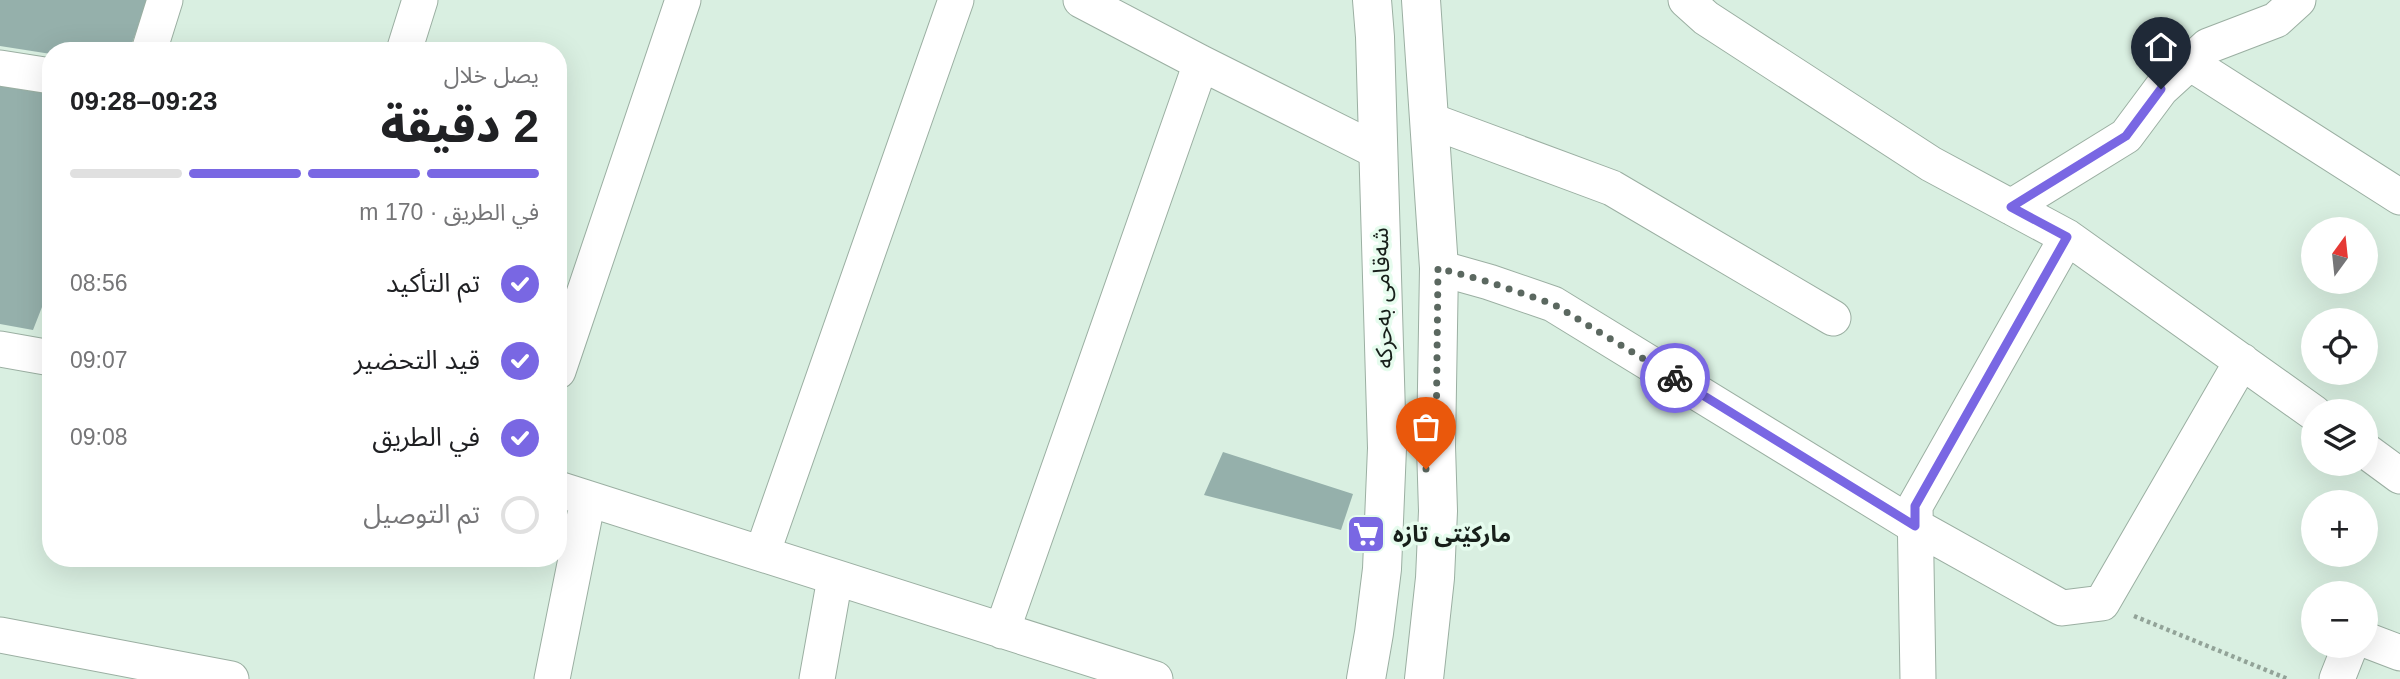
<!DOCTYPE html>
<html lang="ar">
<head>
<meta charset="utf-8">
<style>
  body { margin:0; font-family:Helvetica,"Noto Sans Arabic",sans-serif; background:#f6f6f6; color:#202124; direction:rtl; height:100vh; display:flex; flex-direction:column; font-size:26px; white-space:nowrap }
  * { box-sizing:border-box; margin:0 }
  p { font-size:23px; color:#757577 }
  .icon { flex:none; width:38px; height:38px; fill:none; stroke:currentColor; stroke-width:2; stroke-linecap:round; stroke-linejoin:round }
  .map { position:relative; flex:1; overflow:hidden; direction:ltr }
  .sheet { position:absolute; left:42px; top:42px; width:525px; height:525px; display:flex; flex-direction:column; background:#fff; border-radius:28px; box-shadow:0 7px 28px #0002; direction:rtl }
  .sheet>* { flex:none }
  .needle { width:46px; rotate:15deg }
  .tools { position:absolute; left:2301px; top:217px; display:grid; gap:14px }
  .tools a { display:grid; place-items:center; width:77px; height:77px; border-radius:50%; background:#fff; box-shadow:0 7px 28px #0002; font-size:35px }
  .pin { position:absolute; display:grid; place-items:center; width:60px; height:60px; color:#fff; margin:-72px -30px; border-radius:50% 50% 50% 0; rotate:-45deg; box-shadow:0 0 7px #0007 }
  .pin .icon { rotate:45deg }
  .courier { position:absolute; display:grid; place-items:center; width:70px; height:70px; margin:-35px; border:5px solid #7967e3; border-radius:50%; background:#fff; color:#222; box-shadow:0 2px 9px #0007 }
  .head em { font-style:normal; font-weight:800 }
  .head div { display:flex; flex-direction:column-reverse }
  .head { display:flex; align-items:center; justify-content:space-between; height:119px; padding:0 28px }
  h1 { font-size:46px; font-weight:800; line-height:52px }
  .bar { display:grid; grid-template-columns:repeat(4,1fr); gap:10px 7px; align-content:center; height:84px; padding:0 28px }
  .bar i { height:9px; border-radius:5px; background:#e0e0e0 }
  .bar .current { background:#7967e3 }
  .bar p { grid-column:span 4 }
  ol { padding:0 28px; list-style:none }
  li { display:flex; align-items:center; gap:21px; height:77px }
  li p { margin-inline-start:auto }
  li .icon { padding:7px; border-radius:50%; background:#7967e3; color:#fff; stroke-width:4 }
  li:last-child { color:#757577 }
  li i { width:38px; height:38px; border:4px solid #e0e0e0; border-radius:50% }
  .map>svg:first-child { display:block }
  .building { fill:#95b0ab }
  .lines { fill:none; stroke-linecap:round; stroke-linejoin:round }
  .minor-casing { stroke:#9bafa2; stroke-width:37 }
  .primary-casing { stroke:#9bafa2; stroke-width:40 }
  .path { stroke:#92a398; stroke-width:4.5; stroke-dasharray:3.5 3.5; stroke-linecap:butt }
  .minor { stroke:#fff; stroke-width:35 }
  .primary { stroke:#fff; stroke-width:38 }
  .done { stroke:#5b6860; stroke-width:7; stroke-dasharray:0 12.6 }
  .route { stroke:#7967e3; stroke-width:9 }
  .labels { text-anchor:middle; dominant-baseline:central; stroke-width:7; stroke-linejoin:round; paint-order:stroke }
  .street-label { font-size:23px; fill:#171f1a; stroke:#e6fcee }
  .poi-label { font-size:23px; font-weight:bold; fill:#171f1a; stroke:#e6fcee; text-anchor:start }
</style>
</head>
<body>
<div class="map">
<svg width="2400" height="679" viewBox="0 0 2400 679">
  <rect width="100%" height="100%" fill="#d9efe1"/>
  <!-- building -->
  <path class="building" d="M0,0H148L129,51H51V54L0,46Z
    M0,85L51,92V284L33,330L0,324Z
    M1223,452L1353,494L1341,530L1204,495Z"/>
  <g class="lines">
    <defs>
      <path id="minor" d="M1081,0L1201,63L1377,151
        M1686,0L1706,18L1931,164L2067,237L2314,413
        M149,51L165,0
        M404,51L420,0
        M2190,63L2400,197
        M0,68L51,76
        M1429,120L1612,188L1833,318
        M2011,207L2126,136L2161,89L2208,46L2276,20L2298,0
        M1439,268L1489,282L1553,304L1915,526L2062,608L2102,603L2242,361
        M0,349L51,358
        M558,371L683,0
        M2366,451L2400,476
        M558,489L1155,679
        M762,554L956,0
        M1002,631L1201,63
        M0,635L231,679
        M2366,640L2400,653
        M552,679L588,499
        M817,679L835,578
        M1918,679L1915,506L2067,237
        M2337,679L2350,646"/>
      <path id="primary" d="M1421,0L1439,268L1436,446L1438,511L1435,578L1424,679
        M1366,679L1374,633L1382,569L1387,448L1375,37L1372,0"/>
    </defs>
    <!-- minor casing -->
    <use href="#minor" class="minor-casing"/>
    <!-- primary casing -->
    <use href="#primary" class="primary-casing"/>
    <!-- path -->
    <path class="path" d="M2134,616L2288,679"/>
    <!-- minor -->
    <use href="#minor" class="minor"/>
    <!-- primary -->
    <use href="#primary" class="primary"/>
  </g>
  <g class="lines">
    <!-- done -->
    <path class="done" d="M1426,469L1436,446L1438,268L1489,282L1553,304L1675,378"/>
    <!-- route -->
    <path class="route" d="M1675,378L1915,526V506L2067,237L2011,207L2126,136L2161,89"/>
  </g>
  <!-- icons -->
  <defs>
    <symbol id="supermarket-square" viewBox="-11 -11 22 22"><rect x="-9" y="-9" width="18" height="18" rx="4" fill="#7967e3" stroke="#e6fcee"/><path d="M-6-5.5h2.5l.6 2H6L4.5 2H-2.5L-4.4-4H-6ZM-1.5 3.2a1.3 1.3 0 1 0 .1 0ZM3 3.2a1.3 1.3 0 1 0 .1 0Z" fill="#fff"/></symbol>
  </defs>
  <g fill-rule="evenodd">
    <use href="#supermarket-square" x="1344" y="512" width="44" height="44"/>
  </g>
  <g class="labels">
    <!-- street labels -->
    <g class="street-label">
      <text transform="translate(1382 298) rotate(-92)">شەقامی بەحرکە</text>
    </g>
    <!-- poi labels -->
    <g class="poi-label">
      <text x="1393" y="534">مارکێتی تازە</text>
    </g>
  </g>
</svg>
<div class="tools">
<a><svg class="needle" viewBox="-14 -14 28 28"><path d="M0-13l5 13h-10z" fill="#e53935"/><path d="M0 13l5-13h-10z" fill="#757577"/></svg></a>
<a><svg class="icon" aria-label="locate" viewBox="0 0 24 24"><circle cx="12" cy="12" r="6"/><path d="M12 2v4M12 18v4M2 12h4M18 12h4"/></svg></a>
<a><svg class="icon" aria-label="layers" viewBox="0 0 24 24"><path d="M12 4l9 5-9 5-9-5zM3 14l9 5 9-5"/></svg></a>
<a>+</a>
<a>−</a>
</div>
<div class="pin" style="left:1426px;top:469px;background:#ea580c"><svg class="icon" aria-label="bag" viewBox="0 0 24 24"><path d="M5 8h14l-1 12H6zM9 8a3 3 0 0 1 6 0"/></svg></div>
<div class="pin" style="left:2161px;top:89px;background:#1f2937"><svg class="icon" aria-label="home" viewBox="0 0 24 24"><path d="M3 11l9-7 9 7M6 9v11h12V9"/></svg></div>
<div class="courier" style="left:1675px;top:378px"><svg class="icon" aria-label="bike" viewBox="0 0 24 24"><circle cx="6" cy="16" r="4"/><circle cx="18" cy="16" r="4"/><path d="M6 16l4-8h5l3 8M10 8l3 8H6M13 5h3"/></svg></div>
<section class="sheet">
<div class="head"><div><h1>2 دقيقة</h1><p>يصل خلال</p></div><em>09:23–09:28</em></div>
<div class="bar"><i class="current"></i><i class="current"></i><i class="current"></i><i></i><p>في الطريق · 170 m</p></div>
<ol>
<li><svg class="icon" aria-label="check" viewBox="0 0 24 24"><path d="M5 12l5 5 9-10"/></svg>تم التأكيد<p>08:56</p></li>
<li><svg class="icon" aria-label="check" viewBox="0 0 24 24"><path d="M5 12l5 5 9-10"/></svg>قيد التحضير<p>09:07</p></li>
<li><svg class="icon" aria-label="check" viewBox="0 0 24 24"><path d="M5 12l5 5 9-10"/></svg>في الطريق<p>09:08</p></li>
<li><i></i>تم التوصيل</li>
</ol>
</section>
</div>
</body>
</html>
